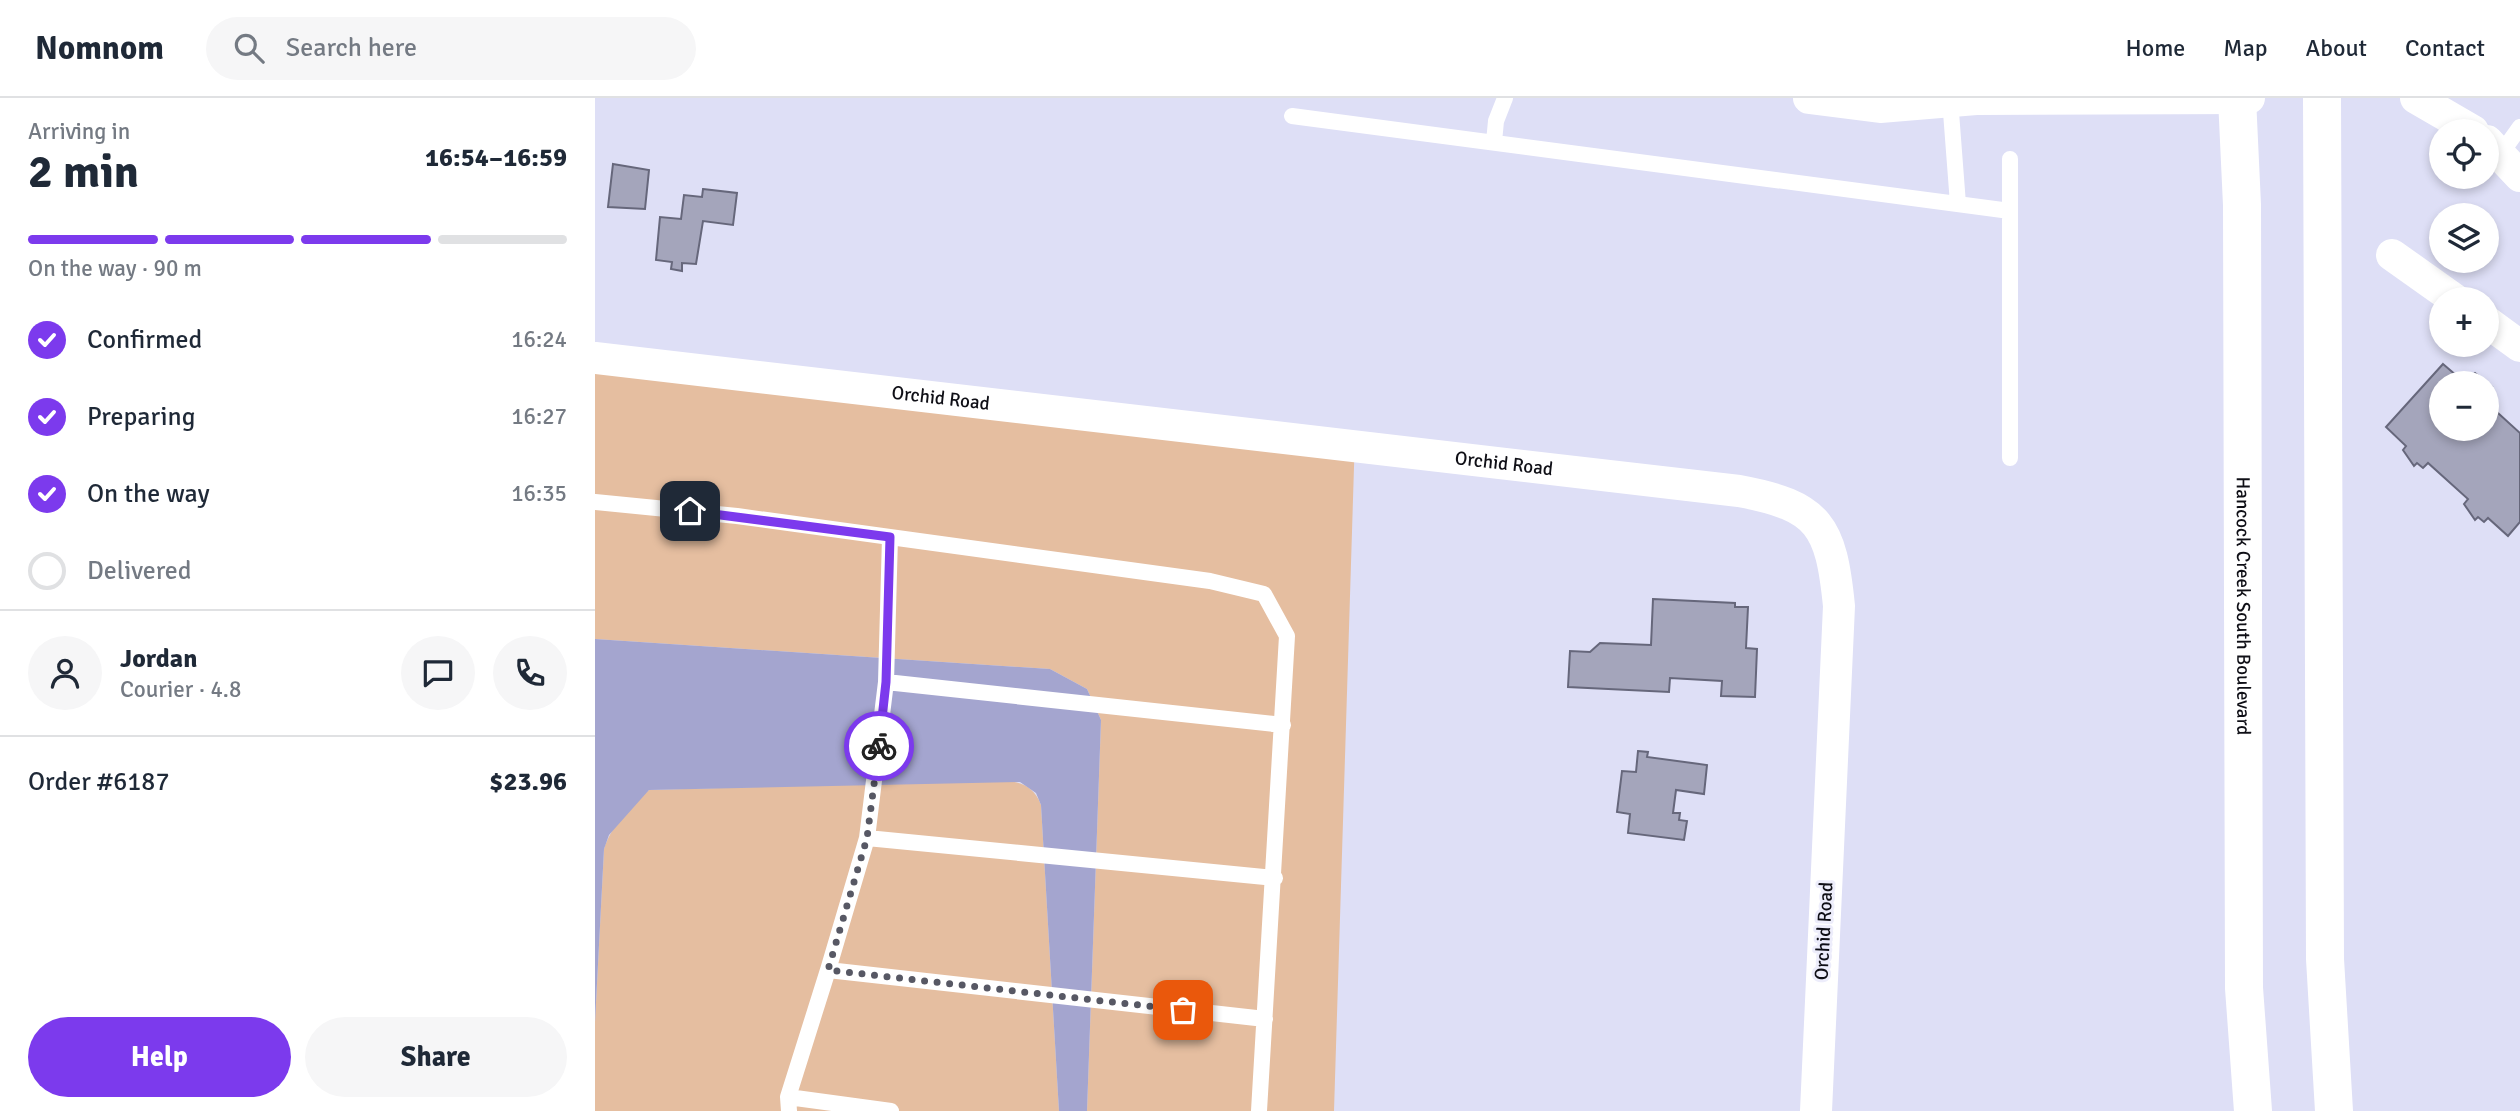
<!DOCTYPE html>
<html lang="en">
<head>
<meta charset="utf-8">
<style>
  body { margin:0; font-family:Signika,sans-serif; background:#f6f6f7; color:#1f2937; height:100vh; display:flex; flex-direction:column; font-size:26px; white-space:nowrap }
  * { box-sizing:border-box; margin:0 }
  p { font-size:23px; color:#747a83 }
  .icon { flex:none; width:38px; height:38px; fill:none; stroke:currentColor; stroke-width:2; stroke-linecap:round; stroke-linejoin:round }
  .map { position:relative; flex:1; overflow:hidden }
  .side { display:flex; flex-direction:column; background:#fff; width:595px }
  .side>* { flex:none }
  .tools { position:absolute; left:1834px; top:21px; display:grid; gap:14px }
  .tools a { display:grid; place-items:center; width:70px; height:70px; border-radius:50%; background:#fff; box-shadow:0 4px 10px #0003; font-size:35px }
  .pin { position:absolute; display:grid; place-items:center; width:60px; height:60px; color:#fff; margin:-30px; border-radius:14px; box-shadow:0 4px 10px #0006 }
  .courier { position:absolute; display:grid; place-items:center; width:70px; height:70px; margin:-35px; border:5px solid #7c3aed; border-radius:50%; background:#fff; color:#222; box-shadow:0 2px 9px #0007 }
  .summary em { font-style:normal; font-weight:700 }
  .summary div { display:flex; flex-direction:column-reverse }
  .summary { display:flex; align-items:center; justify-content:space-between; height:119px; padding:0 28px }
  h1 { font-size:46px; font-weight:700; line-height:52px }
  .bar { display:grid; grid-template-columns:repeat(4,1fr); gap:10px 7px; align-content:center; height:84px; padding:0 28px }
  .bar i { height:9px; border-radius:5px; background:#e0e1e3 }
  .bar .selected { background:#7c3aed }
  .bar p { grid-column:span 4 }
  .line { display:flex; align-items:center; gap:18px; padding:0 28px; border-top:2px solid #e0e1e3 }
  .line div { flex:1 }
  .round { display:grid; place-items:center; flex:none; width:74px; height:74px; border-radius:37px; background:#f6f6f7 }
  ol { padding:0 28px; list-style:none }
  li { display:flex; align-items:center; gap:21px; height:77px }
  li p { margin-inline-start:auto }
  li .icon { padding:7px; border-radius:50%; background:#7c3aed; color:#fff; stroke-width:4 }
  li:last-child { color:#747a83 }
  li i { width:38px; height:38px; border:4px solid #e0e1e3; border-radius:50% }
  .cta { display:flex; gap:14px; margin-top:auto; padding:14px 28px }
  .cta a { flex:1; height:80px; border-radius:42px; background:#7c3aed; color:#fff; font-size:28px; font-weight:700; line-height:80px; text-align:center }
  .cta a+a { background:#f6f6f7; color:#1f2937 }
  header { display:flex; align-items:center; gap:42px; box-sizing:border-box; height:98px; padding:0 35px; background:#fff; border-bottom:2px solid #e0e1e3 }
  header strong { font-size:33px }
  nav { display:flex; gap:38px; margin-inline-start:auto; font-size:24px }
  .search { width:490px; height:63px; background:#f6f6f7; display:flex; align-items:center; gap:18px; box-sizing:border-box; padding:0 24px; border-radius:38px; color:#747a83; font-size:26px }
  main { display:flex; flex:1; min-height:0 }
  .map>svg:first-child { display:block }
  .green { fill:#e5bea0 }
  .water { fill:#a4a5cf }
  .building { fill:#a4a5bb; stroke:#66677b; stroke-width:2 }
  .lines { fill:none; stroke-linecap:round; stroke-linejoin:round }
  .lane { stroke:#fff; stroke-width:16 }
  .street { stroke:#fff; stroke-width:32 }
  .secondary { stroke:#fff; stroke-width:38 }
  .done { stroke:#575864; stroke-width:7; stroke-dasharray:0 12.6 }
  .route { stroke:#7c3aed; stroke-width:9 }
  .labels { text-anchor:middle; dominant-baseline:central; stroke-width:6; stroke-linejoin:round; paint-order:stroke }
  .street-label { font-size:19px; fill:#0f0f16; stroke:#ededfb }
</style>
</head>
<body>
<header>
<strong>Nomnom</strong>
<div class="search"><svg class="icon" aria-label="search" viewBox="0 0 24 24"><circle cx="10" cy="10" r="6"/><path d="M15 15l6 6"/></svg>Search here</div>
<nav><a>Home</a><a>Map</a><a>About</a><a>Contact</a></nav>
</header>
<main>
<section class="side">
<div class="summary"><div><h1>2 min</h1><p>Arriving in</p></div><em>16:54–16:59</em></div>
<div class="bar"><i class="selected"></i><i class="selected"></i><i class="selected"></i><i></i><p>On the way · 90 m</p></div>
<ol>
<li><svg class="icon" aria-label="check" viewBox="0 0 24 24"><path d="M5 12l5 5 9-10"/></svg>Confirmed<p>16:24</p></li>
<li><svg class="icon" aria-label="check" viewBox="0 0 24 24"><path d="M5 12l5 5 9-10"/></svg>Preparing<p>16:27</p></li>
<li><svg class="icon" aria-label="check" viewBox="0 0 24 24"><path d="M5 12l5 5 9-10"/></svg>On the way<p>16:35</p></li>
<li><i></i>Delivered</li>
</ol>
<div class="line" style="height:126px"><a class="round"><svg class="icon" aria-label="person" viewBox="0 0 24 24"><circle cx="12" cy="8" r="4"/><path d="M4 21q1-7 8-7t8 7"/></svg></a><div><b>Jordan</b><p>Courier · 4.8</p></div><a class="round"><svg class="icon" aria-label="chat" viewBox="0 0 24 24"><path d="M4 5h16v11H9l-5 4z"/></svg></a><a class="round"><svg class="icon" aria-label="phone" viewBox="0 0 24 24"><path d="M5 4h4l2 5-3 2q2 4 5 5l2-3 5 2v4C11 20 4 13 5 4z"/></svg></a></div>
<div class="line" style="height:91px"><div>Order #6187</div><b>$23.96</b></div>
<div class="cta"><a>Help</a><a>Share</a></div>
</section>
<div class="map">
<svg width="1925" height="1013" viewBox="0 0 1925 1013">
  <rect width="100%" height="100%" fill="#dedff6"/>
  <!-- green -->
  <path class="green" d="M0,254L760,337L739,1013H492L506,622L492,591L455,571L0,541Z
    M407,682C426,684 439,688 446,707L464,1013H0V924L9,751C16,729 35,706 54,692Z"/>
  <!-- water -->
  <path class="water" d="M0,541L455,571L492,591L506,622L492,1013H464L446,707L441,695L425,684L54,692L14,737L9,751L0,924Z"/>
  <!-- building -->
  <path class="building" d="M18,66L54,72L50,111L13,109Z
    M108,91L142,95L138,127L108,123L101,166L87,165V173L76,171L77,164L61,162L65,119L86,121L89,97L107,99Z
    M1848,266L1869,284L1880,275L1897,289L1892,295V285H1846V331H1892V305L1925,335V424L1913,438L1893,420L1889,424L1883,419L1880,422L1869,406L1873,401L1833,365L1828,370L1822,365L1819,368L1808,352L1811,348L1791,329Z
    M1058,501L1140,505V509H1153L1151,550L1162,551L1160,599L1126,598L1127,583L1075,580L1074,594L973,589L975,553L995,554L1005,545L1056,547Z
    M1043,653L1053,654L1052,659L1112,667L1109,696L1081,692L1078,715H1085L1084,722L1092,723L1089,742L1033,735L1035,716L1022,714L1027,673L1041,674Z"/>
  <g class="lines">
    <!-- lane -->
    <path class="lane" d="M1355,1L1363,106
      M697,18L1415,113
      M899,44L901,23L910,0
      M1905,57L1925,29
      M1415,360V61
      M0,404L142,418L615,483L669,496L692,538L664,1013
      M291,584L688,627
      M272,740L680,780
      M233,872L272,740L291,584L295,439
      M193,999L233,872L670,921
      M194,1013L193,999L296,1013"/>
    <!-- street -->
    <g class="street">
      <path d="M1214,0L1285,9L1381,1L1654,0"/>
      <path d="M1821,0L1878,33"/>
      <path d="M1892,43L1925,78"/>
      <path d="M1797,157L1859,201"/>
      <path d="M1892,224L1925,248"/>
      <path id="s1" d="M0,260L1144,393C1225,408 1236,428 1244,508L1221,1013"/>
    </g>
    <!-- secondary -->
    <g class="secondary">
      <path id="s2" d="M1642,0L1647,107L1649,890L1658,1013"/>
      <path d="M1727,0L1730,861L1739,1013"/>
    </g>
  </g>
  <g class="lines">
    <!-- done -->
    <path class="done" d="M284,648L272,740L233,872L588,912"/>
    <!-- route -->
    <path class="route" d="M95,413L295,439L291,584L284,648"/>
  </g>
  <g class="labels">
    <!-- street labels -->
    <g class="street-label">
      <text stroke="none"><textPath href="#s1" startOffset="348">Orchid Road</textPath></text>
      <text stroke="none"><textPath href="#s1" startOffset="915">Orchid Road</textPath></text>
      <text stroke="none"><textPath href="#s2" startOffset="508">Hancock Creek South Boulevard</textPath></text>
      <text transform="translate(1229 833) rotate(-87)">Orchid Road</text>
    </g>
  </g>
</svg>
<div class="tools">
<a><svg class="icon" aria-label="locate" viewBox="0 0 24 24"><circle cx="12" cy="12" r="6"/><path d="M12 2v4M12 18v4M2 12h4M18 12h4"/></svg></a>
<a><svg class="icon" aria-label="layers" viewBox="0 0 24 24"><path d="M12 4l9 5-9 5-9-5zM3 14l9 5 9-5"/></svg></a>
<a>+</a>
<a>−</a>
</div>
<div class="pin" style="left:588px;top:912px;background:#ea580c"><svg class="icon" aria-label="bag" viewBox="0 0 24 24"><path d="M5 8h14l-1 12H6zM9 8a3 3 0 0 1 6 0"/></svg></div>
<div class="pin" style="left:95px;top:413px;background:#1f2937"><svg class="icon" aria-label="home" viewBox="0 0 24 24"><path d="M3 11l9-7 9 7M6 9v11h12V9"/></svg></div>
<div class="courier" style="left:284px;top:648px"><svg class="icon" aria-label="bike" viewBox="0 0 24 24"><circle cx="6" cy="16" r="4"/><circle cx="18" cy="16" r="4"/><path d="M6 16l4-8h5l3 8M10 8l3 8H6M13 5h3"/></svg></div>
</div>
</main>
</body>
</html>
